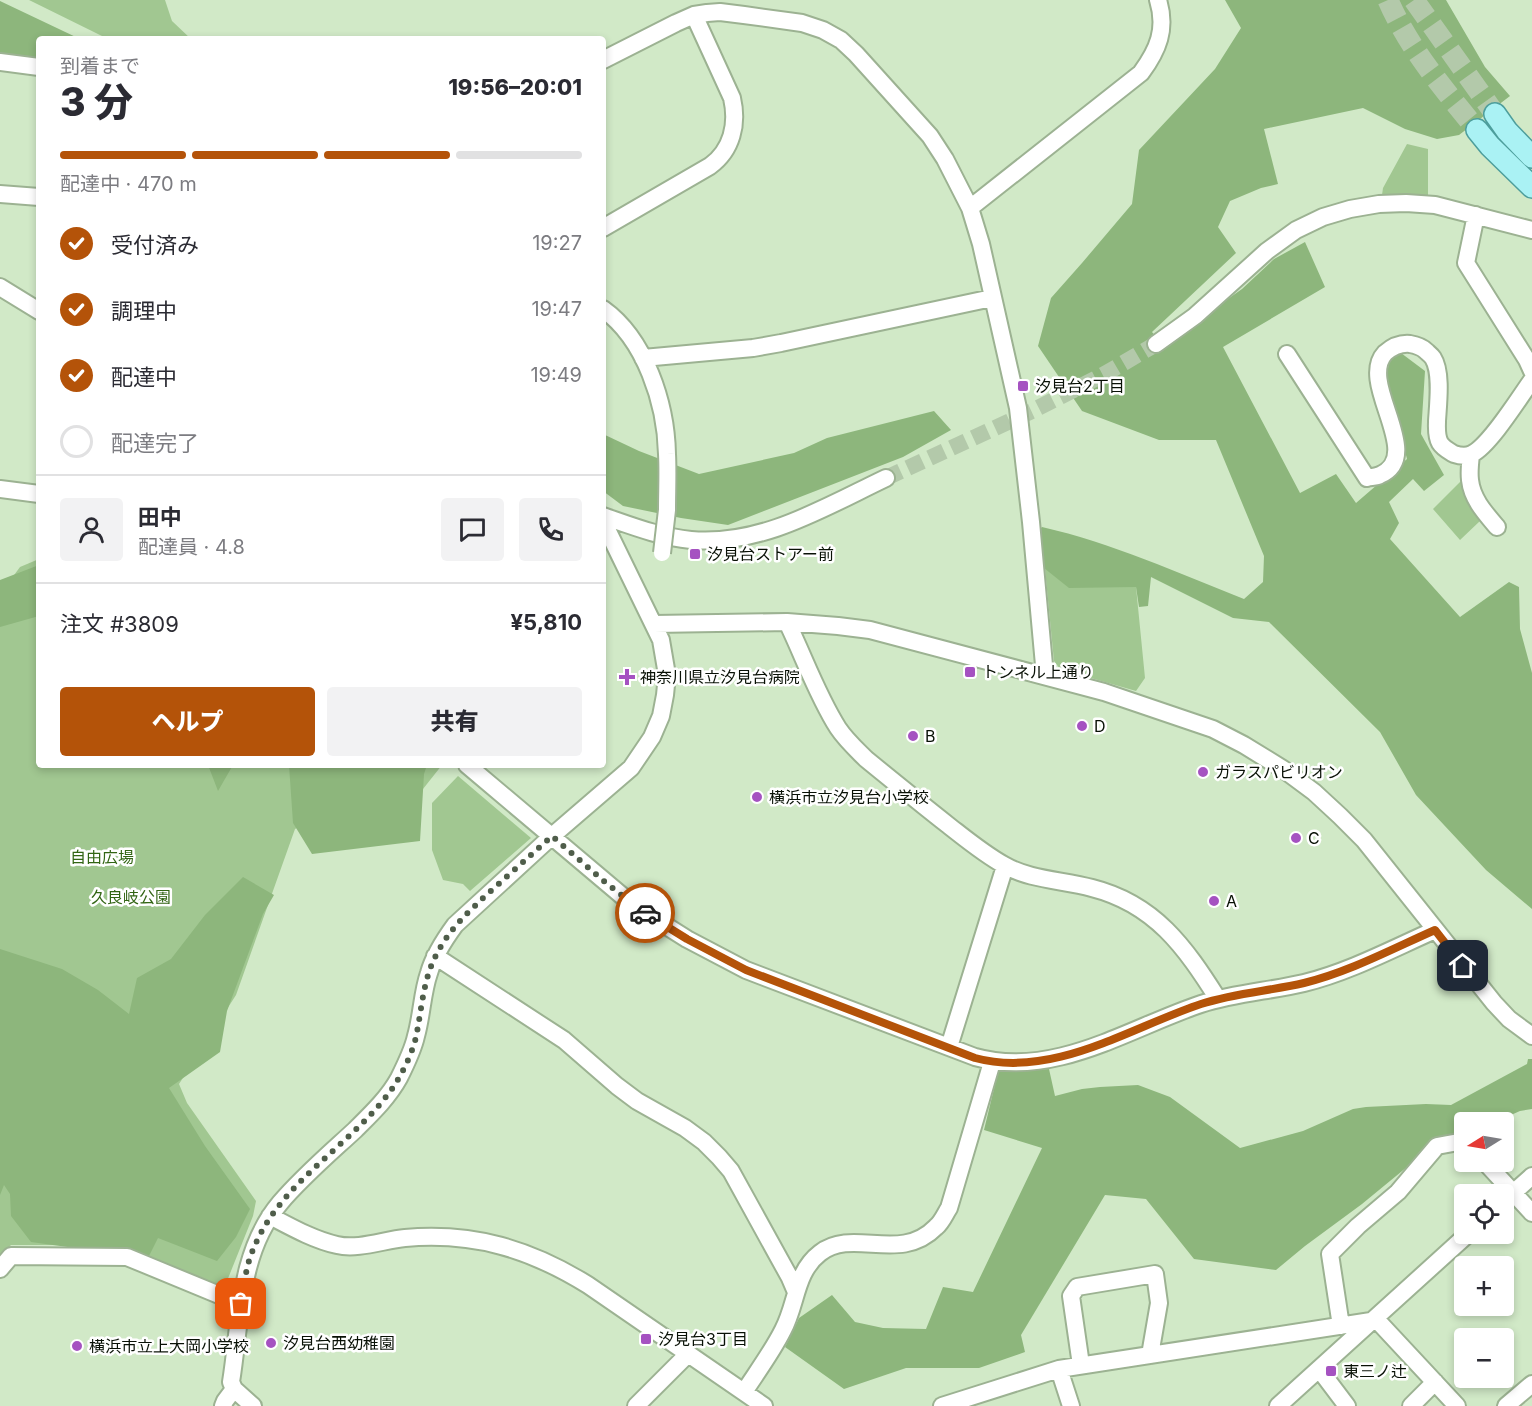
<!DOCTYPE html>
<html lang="ja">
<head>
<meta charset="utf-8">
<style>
  body { margin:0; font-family:Inter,"Noto Sans JP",sans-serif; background:#f2f2f3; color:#2b2b33; height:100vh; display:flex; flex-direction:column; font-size:22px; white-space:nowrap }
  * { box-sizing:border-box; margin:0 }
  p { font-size:20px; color:#7c7c81 }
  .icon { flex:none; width:33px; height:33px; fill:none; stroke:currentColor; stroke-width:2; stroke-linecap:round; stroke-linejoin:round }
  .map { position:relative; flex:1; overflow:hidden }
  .side { position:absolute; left:36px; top:36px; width:570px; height:732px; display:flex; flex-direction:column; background:#fff; border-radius:6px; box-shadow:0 3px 9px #0003 }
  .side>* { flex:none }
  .needle { width:39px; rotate:259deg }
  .fabs { position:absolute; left:1454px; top:1112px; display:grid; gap:12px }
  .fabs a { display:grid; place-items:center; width:60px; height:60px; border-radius:6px; background:#fff; box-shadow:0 3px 9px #0003; font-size:30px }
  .pin { position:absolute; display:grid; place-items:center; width:51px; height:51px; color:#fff; margin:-26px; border-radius:12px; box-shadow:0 3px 9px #0006 }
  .courier { position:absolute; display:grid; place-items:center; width:60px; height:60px; margin:-30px; border:4px solid #b45309; border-radius:50%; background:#fff; color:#222; box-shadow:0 2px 8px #0007 }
  .overview em { font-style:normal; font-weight:800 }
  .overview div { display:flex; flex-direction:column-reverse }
  .overview { display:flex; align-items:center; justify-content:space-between; height:102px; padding:0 24px }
  h1 { font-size:39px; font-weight:800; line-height:45px }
  .bar { display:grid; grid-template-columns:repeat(4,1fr); gap:9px 6px; align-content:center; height:72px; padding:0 24px }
  .bar i { height:8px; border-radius:4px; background:#e1e1e2 }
  .bar .active { background:#b45309 }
  .bar p { grid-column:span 4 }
  .line { display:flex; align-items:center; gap:15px; padding:0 24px; border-top:2px solid #e1e1e2 }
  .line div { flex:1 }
  .round { display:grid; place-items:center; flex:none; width:63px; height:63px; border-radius:6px; background:#f2f2f3 }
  ol { padding:0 24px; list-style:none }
  li { display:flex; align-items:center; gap:18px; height:66px }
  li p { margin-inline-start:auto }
  li .icon { padding:6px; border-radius:50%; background:#b45309; color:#fff; stroke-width:4 }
  li:last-child { color:#7c7c81 }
  li i { width:33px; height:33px; border:3px solid #e1e1e2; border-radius:50% }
  .action { display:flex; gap:12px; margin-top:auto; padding:12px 24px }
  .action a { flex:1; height:69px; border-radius:6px; background:#b45309; color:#fff; font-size:24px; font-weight:800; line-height:69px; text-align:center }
  .action a+a { background:#f2f2f3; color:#2b2b33 }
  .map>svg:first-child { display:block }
  .green { fill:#a1c791 }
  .forest { fill:#8db67c }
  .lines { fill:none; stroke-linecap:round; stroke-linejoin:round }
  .minor-tunnel { stroke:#b3c9aa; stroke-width:16; stroke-dasharray:16 8; stroke-linecap:butt }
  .major-tunnel { stroke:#b3c9aa; stroke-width:21; stroke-dasharray:21 10; stroke-linecap:butt }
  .minor-casing { stroke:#9cb292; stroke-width:20 }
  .major-casing { stroke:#4d9e9c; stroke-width:24 }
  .minor { stroke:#fff; stroke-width:16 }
  .major { stroke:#aaf2f4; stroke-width:21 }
  .minor-bridge-casing { stroke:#9cb292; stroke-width:20; stroke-linecap:butt }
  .minor-bridge { stroke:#fff; stroke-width:16 }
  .done { stroke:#4f5d4a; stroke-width:6; stroke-dasharray:0 10.8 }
  .route { stroke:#b45309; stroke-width:8 }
  .poi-dot { fill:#a552c1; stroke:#fff; stroke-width:2 }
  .labels { text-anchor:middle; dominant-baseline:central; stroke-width:5; stroke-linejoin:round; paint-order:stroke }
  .poi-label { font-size:16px; fill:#091106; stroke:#fff; text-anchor:start }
  .park-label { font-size:16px; fill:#326514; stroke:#fff }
</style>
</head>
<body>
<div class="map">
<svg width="1532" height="1406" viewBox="0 0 1532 1406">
  <rect width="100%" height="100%" fill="#d1e9c7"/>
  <!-- green -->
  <path class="green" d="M29,0H165L172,21L191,39H127L102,36Z
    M1407,144L1428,149V199L1406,194L1382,195L1383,188Z
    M1462,480C1466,497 1470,506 1480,521L1460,540L1433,509Z
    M1041,528L1136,587L1145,678L1136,691L1060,669L1054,661Z
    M39,559V765H442L404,813L331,809L295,829L236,995L179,1084L187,1103L256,1201L253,1216L227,1281L225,1290L146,1262L140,1245H11L0,1256V585L9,582L20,567Z
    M458,776L531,838L470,891L463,884L443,880L432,850V803Z"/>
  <!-- forest -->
  <path class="forest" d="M1225,0H1446L1485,67L1510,96L1459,135L1437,139L1405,129L1363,108L1264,129L1278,184L1261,188L1230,201L1218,227L1236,253L1152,332L1163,345L1242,289L1274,259L1305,242L1325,287L1223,347L1300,493L1336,474L1356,503L1407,459L1386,376L1393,347L1425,371L1421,434L1444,475L1424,491L1413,479L1389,502L1399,523L1390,539L1460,617L1509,582L1519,587L1520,629L1532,673V909L1486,870L1416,795L1380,732L1269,622L1233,618L1151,577L1148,606L1139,607L1136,587L1069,588L1044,568L1041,528L1042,527C1112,543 1178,573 1244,599L1263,582L1264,556L1216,440H1159L1082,411L1038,346L1051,298L1082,263L1132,204L1139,150L1215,69L1241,28Z
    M0,1L80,39H39V60L0,54Z
    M934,411L951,430L903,457L728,525L681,518L623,506L603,491V434L639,451L699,474L794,453L827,438Z
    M39,565V616L0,627V580Z
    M208,765H233L218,791Z
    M289,765H427L424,774L420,841L312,854L293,823Z
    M243,877L274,895L263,914L227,1011L220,1052L169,1088L205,1146L250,1209L236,1237L217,1261L158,1238L146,1262L104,1252L31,1242L11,1216L10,1194L4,1185L0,1195V949L62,969L98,990L129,1014L137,978L171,959L205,915Z
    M1528,1059H1532V1109L1520,1111L1495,1122H1464V1135L1435,1144L1362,1204L1305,1246L1276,1270L1194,1259L1146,1199L1105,1195L1021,1335L1025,1352L979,1368H906L844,1389L785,1347L799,1318L832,1295L855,1322L883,1328L926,1329L943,1287L973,1292L1042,1148L984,1130L998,1072L1049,1069L1055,1096L1082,1089L1100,1087L1138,1085L1170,1097L1240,1148L1303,1131L1353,1109L1366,1107L1426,1104L1451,1105L1527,1064Z"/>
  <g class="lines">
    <!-- minor-tunnel -->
    <path class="minor-tunnel" d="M886,478L1032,411L1103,375L1156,344"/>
    <!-- major-tunnel -->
    <path class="major-tunnel" d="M1388,0C1409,49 1444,89 1477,130
      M1414,0L1495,114"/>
    <defs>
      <path id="minor" d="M603,60L676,23L694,15L707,13L720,12L744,15L802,23L823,30L841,40L856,54L930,136L945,159L970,208L981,244L1018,408L1031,522L1045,676
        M0,62L39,67
        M0,194L39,197
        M970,208L1141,73C1158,50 1167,29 1158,0
        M1476,215L1466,263L1527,360L1532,371
        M603,228L710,166C732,150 738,124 732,98L694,15
        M0,287L39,311
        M603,309C645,339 666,403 667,454C668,472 667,491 667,510
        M1156,344L1195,316L1267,251L1296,230L1323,217L1350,209L1379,204L1406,203L1435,205L1532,230
        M1287,354L1367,478C1371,477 1376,477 1380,475C1426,455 1357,383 1385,353C1392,347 1400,343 1410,344C1416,345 1422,347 1426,351C1428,353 1431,355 1433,358C1442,372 1438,404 1437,421C1437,428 1436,436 1440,443C1443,448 1449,451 1454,454C1460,456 1466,457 1472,454C1490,445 1519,398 1532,380
        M643,358L753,348L781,343L992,298
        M1471,455C1470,463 1469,472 1470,480C1472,499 1485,513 1497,527
        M0,489L39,494
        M603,516C632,526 660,537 691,540C762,546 825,507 886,478
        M787,622C804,657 817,695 838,728C846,740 856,749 866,759C893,781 920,803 948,825C966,839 984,854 1004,865C1030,880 1063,880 1092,888C1155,904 1185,947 1218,999
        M654,624L787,622L838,626L870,630L1104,692L1213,729L1244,745L1283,769L1314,792L1340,816L1364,840L1494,1003L1509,1019L1532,1036
        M467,765L633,905L687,939L746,970L975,1057C1054,1079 1129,1028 1201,1004C1235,993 1270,991 1304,983C1349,972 1392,949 1435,930
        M435,956L564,1040L617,1086L637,1101L685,1128L704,1142L719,1157L731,1171L790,1278L796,1292
        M949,1047L1005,866
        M1484,1161L1532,1213
        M1503,1202L1532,1176
        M270,1216C291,1227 314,1240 337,1245C358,1250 384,1240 405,1238C474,1232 530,1249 588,1285L764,1406
        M0,1269L11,1256L127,1257L241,1304
        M1375,1318L1457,1406
        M1341,1326L1330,1254L1358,1226L1398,1192L1437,1146L1464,1141
        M1081,1365L1071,1296L1077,1287L1155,1274L1159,1303L1150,1355
        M1059,1369L1071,1406
        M1319,1369L1347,1406
        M744,1392C757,1372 772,1352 783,1330C797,1304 795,1272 820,1253C853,1227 900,1264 936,1227C942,1222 945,1214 949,1208L992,1062
        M223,1406L225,1401L234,1389
        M253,1406L234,1389L231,1382C241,1321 238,1253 280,1203C302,1177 329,1154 355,1130C371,1114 388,1098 399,1078C406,1064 413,1050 416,1036C422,1015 422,993 429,973C434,955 444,940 455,925L552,836L631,768L652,737L661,716L665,695L667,675L661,640L603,521
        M636,1406L688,1354
        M942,1406L1059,1369L1371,1321
        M1278,1406L1469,1233
        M1411,1406L1435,1382
        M1506,1406L1532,1384"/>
      <path id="major" d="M1495,114L1507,131L1532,157
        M1477,130L1490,146L1532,187"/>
    </defs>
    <!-- minor casing -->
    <use href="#minor" class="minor-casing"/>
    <!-- major casing -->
    <use href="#major" class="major-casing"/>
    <!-- minor -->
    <use href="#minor" class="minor"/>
    <!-- major -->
    <use href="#major" class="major"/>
    <defs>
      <path id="minor-bridge" d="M662,553L667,510"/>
    </defs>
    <!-- minor-bridge casing -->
    <use href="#minor-bridge" class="minor-bridge-casing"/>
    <!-- minor-bridge -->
    <use href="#minor-bridge" class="minor-bridge"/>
  </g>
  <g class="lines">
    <!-- done -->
    <path class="done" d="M241,1304C244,1288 245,1271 251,1255C277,1182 352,1147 394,1086C404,1070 414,1050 417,1032C421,1011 423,989 430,969C443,934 467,913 494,888C513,871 532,854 552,836L606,883L645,913"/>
    <!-- route -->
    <path class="route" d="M645,913L687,939L746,970L975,1058C1053,1079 1129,1028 1201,1004C1235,993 1270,991 1304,983C1349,972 1392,949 1435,930L1463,966"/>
  </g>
  <!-- markers -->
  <g class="poi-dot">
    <rect x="1017" y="380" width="12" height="12" rx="3"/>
    <rect x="689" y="548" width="12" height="12" rx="3"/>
    <rect x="964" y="666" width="12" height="12" rx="3"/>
    <path d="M624 668h6v6h6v6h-6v6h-6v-6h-6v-6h6z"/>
    <circle cx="1082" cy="726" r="6"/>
    <circle cx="913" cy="736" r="6"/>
    <circle cx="1203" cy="772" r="6"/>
    <circle cx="757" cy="797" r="6"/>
    <circle cx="1296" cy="838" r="6"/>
    <circle cx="1214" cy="901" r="6"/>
    <rect x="640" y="1333" width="12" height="12" rx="3"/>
    <circle cx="271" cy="1343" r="6"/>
    <circle cx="77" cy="1346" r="6"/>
    <rect x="1325" y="1365" width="12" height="12" rx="3"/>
  </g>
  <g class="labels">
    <!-- poi labels -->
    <g class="poi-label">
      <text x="1035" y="386">汐見台2丁目</text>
      <text x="707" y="554">汐見台ストアー前</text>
      <text x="982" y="672">トンネル上通り</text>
      <text x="640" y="677">神奈川県立汐見台病院</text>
      <text x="1094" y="726">D</text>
      <text x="925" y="736">B</text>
      <text x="1215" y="772">ガラスパビリオン</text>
      <text x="769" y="797">横浜市立汐見台小学校</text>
      <text x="1308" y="838">C</text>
      <text x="1226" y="901">A</text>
      <text x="658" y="1339">汐見台3丁目</text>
      <text x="283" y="1343">汐見台西幼稚園</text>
      <text x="89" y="1346">横浜市立上大岡小学校</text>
      <text x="1343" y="1371">東三ノ辻</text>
    </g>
    <!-- park labels -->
    <g class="park-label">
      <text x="102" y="857">自由広場</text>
      <text x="131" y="897">久良岐公園</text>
    </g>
  </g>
</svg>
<div class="fabs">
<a><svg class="needle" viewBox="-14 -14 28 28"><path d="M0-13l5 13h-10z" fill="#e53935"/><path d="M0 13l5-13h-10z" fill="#7c7c81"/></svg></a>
<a><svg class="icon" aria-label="locate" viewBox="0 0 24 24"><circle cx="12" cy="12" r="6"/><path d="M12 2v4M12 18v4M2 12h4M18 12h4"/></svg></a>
<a>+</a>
<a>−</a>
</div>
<div class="pin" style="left:241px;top:1304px;background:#ea580c"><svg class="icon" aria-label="bag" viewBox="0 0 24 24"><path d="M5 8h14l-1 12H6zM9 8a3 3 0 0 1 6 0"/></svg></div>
<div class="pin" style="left:1463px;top:966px;background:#1f2937"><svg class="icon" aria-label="home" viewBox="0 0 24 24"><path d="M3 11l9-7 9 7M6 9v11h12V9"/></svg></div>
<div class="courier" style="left:645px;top:913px"><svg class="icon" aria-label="car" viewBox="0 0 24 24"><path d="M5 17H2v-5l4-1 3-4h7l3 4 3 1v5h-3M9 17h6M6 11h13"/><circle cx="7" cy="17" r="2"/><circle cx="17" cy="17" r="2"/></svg></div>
<section class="side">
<div class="overview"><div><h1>3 分</h1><p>到着まで</p></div><em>19:56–20:01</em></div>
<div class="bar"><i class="active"></i><i class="active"></i><i class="active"></i><i></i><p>配達中 · 470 m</p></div>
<ol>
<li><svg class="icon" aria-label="check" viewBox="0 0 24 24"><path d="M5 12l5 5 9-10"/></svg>受付済み<p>19:27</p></li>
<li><svg class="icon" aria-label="check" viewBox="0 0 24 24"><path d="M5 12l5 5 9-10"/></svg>調理中<p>19:47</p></li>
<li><svg class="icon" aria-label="check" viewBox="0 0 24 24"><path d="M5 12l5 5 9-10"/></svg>配達中<p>19:49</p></li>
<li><i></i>配達完了</li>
</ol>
<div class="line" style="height:108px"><a class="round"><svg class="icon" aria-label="person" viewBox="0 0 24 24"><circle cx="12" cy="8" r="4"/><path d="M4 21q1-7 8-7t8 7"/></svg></a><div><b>田中</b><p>配達員 · 4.8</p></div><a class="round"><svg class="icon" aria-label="chat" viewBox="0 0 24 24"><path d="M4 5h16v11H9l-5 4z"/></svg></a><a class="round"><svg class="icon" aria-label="phone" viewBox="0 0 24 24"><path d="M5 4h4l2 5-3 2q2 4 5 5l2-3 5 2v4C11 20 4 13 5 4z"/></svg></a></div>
<div class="line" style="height:78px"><div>注文 #3809</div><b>¥5,810</b></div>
<div class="action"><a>ヘルプ</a><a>共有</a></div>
</section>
</div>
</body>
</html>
